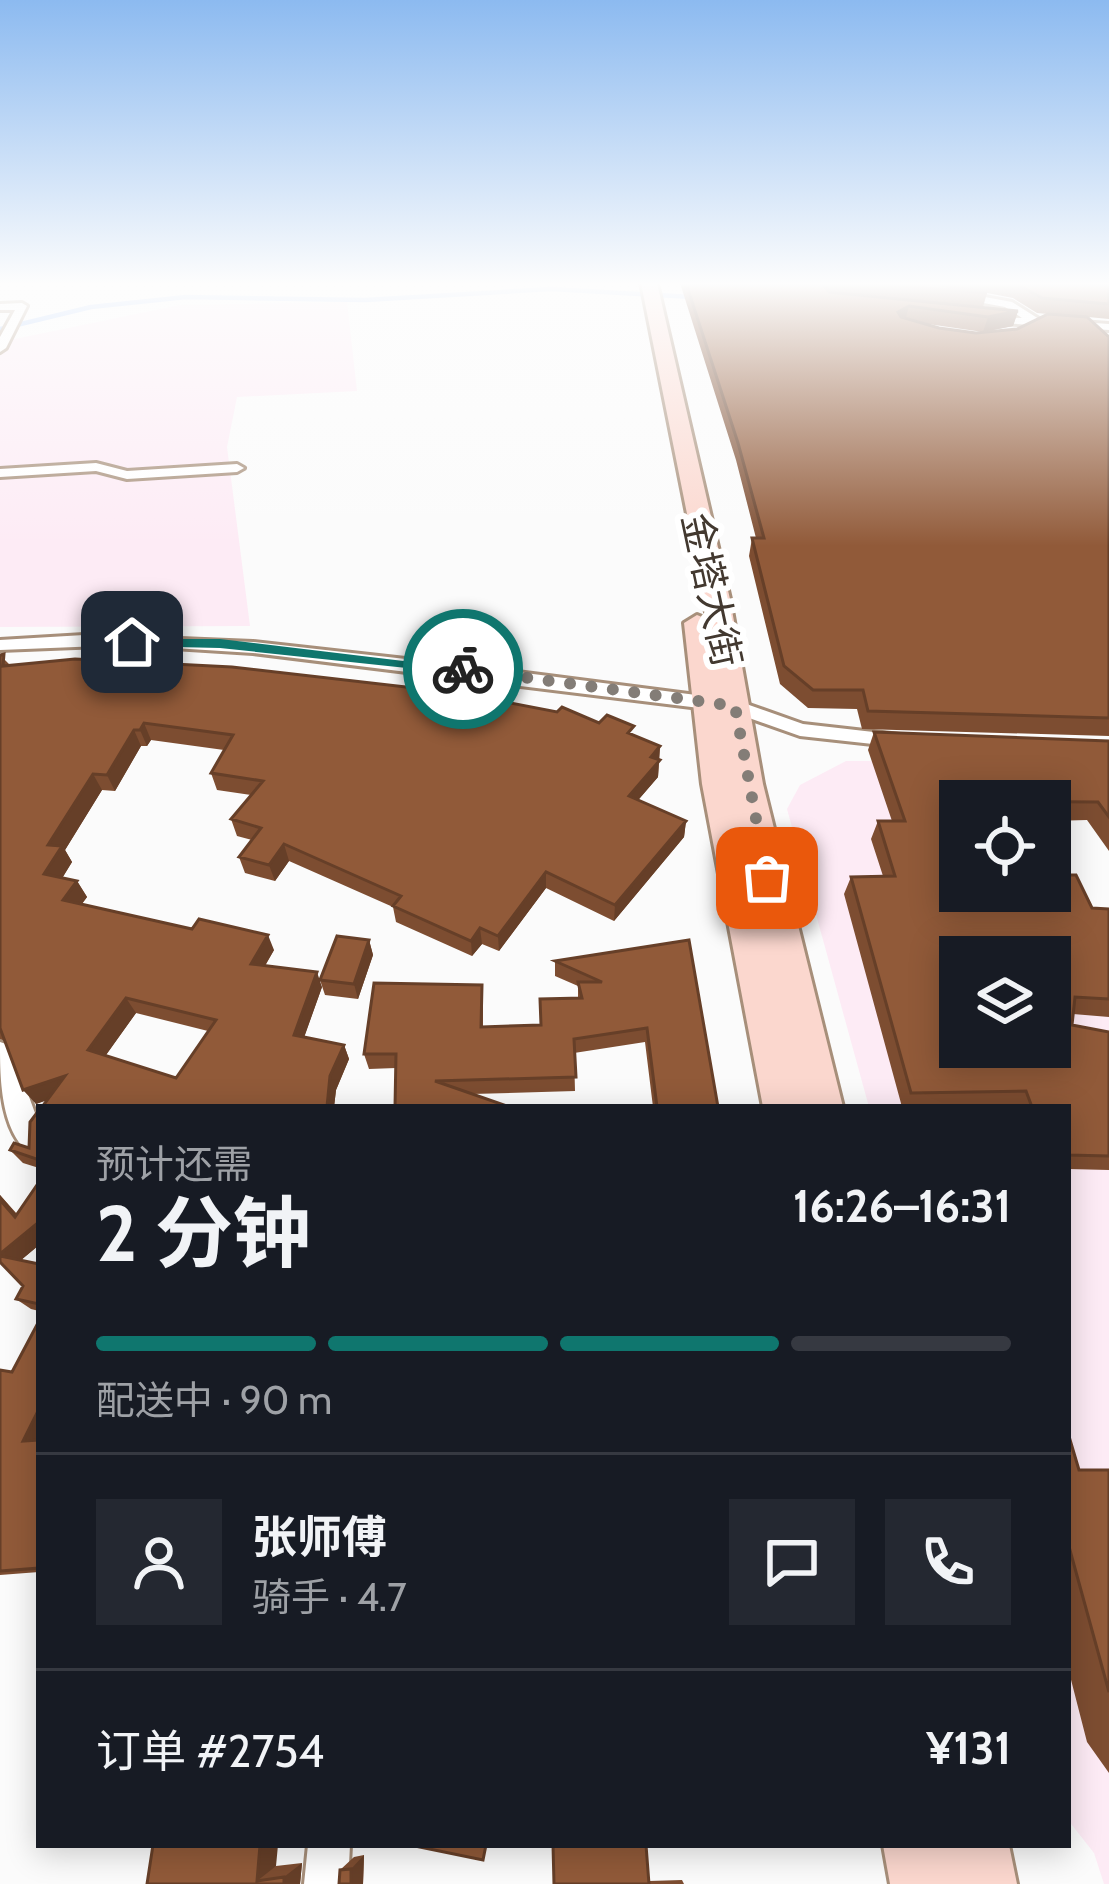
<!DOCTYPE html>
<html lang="zh">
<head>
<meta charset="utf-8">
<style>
  body { margin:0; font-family:Cabin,"Noto Sans SC",sans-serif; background:#242831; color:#f1f3f6; height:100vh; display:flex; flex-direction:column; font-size:45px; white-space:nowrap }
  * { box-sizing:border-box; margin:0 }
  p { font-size:39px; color:#9ea1a6 }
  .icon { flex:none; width:66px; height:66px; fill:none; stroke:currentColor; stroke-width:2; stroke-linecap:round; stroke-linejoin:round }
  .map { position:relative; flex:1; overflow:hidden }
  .side { position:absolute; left:36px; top:1104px; width:1035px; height:744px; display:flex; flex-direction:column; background:#171b24; border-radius:0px; box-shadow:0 6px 30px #0003 }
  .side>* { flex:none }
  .tools { position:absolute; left:939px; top:780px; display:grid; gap:24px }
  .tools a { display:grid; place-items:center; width:132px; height:132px; border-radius:0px; background:#171b24; box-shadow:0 6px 30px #0003; font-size:60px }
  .pin { position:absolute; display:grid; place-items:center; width:102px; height:102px; color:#fff; margin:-51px; border-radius:24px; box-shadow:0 6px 18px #0006 }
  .courier { position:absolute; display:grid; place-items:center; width:120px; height:120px; margin:-60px; border:9px solid #0f766e; border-radius:50%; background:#fff; color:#222; box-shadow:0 3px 15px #0007 }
  .headline em { font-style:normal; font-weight:700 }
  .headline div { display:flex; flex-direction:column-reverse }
  .headline { display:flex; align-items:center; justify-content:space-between; height:204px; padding:0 60px }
  h1 { font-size:78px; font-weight:700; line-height:90px }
  .bar { display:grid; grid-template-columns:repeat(4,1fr); gap:18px 12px; align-content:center; height:144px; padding:0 60px }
  .bar i { height:15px; border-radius:9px; background:#363941 }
  .bar .selected { background:#0f766e }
  .bar p { grid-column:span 4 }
  .line { display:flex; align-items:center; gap:30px; padding:0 60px; border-top:3px solid #363941 }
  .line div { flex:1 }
  .round { display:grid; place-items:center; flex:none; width:126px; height:126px; border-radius:0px; background:#242831 }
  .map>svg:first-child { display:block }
  .commercial { fill:#fdebf5; fill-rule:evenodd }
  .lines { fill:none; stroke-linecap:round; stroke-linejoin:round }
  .stream { stroke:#a3c4fb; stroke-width:4.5 }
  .minor-casing { stroke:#a78f7a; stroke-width:6 }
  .secondary-casing { stroke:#a78f7a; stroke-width:6 }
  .minor { fill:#fff; fill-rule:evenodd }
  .secondary { fill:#fbd7ce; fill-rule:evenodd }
  .wall { fill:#7d4d31; fill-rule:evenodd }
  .shaded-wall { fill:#663f28 }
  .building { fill:#915a39; stroke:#663f28; stroke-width:3; fill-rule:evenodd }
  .route { fill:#0f766e }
  .done { stroke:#837d77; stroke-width:12; stroke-dasharray:0 21.6 }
  .labels { text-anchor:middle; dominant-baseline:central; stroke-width:12; stroke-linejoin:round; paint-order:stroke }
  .far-street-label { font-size:39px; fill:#433930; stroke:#fff }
</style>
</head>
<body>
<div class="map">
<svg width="1109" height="1884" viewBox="0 0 1109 1884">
  <rect width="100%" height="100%" fill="#fbfbfb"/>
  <!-- commercial -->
  <path class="commercial" d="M347,302L357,391L237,397L227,447L250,626L0,627V342L180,305Z
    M846,761H1109L1097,817L1050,821V801H960V891H1050L1109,1009V1884H1104L1094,1853L1068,1820V1107H869L787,809L800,785ZM960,957H1050V1047H960Z"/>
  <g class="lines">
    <!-- stream -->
    <path class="stream" d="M0,329L91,307L186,297L365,300L551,289L692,297"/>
    <defs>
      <path id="minor" d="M909,283L1012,302L1039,319L1109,324V330L986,322L982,317L1022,318L1005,307L908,289Z
        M22,303L27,306L6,348L0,352V337L15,310H0V304Z
        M96,463L127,471L237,464L244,468L237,472L127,479L96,471L0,477V469Z
        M84,635L253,642L486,668L735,700L803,724L900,735L910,741L900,747L800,736L732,712L253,653L126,645L0,650V640Z
        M0,1042L9,1045L13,1053L39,1124V1158C0,1142 0,1078 0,1042Z
        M308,1845H350L348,1884H304Z"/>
      <path id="secondary" d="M641,283H657L730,599L763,784L843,1107H763L702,784L684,623L697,615L707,619L704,599Z
        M883,1845H1009L1017,1884H890Z"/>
    </defs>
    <!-- minor casing -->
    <use href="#minor" class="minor-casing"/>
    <!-- secondary casing -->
    <use href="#secondary" class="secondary-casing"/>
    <!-- minor -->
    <use href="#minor" class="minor"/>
    <!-- secondary -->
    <use href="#secondary" class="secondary"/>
  </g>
  <!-- wall -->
  <path class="wall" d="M680,283H1109V319L1088,317L1109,337V736L862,729L857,709L808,708L780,684L749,556L752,538H756L736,460ZM987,293L1013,298L1037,313L1048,314L1017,329L976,333L939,328L921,323L983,332L1013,326L1018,311L983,307Z
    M0,655L10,665L633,735L660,746L658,777L638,800L686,821L684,837L614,921L546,888L499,951L482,944L472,956L396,922L393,907L289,861L275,881L245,873L239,857L252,840L237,836L231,819L251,795L217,790L211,773L224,750L151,740L147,746H141L115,791L102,790L65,850L72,862L62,878L77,881L87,897L82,904L274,950L265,966L322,987L304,1037L344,1045L349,1059L336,1090L334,1107H42L46,1100L36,1104L5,1041L0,1039ZM136,1013L208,1031L176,1078L105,1056Z
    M874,732L1109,741V851L1087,820L1050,821V801H960L1070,875L1092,908L1109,909V1017L1073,1014L1072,1025L1109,1032V1170L1068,1169V1107H902L844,894L851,877L883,876L871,839L878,821H892L868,750Z
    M369,940L373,955L358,999L325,995L320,980Z
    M689,940L718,1107H653L645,1042L574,1053L575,1091L472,1094L396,1068L369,1069L364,1054L483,1000V1027L541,1025L578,998V986L555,976V961Z
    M39,1110V1168L23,1163L10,1150L29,1148Z
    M39,1182V1245L21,1260L39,1264V1311L31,1309L16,1299L23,1286L0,1262V1195L17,1214Z
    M39,1321V1572L0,1575V1370L12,1372Z
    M1068,1433L1079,1470H1109V1773L1087,1742L1068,1668Z
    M364,1855L363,1884L340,1870L354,1857Z
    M302,1863L300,1884H147L276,1866Z
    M682,1880L684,1884H554L649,1881Z"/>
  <!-- shaded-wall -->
  <path class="shaded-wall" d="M909,306L905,321L894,327L898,312Z
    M1018,311L1013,326L983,332L988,317Z
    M144,723L151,740L147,746L140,730Z
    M134,730L141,746L115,791L107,775Z
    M660,746L658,777L628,812L629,796L651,757Z
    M93,774L102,790L65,850L72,862L55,890L44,874L48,845Z
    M686,821L684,837L614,921L615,905Z
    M284,844L289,861L275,881L269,865Z
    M546,872V888L499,951L498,936Z
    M77,881L87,897L73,915L63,900Z
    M480,928L482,944L472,956L471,941Z
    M268,935L274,950L257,979L251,964Z
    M369,940L373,955L358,999L354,984Z
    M317,972L322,987L300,1049L294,1035Z
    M126,998L136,1013L99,1065L88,1050Z
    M344,1045L349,1059L336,1090L334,1107H327L330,1076Z
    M65,1076L77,1090L36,1104L23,1090Z
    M0,1195L29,1229L15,1217L0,1200Z
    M39,1222V1245L14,1266L0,1254Z
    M39,1409V1447L23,1441Z
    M260,1845H278L276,1866L257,1881Z
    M364,1855L363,1884H351V1869Z
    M302,1863L300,1884H284V1877Z"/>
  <!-- building -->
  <path class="building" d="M686,283H832L825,287L829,292L1018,311L988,317L909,306L898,312L901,317L939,328L976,333L1017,329L1048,314L1087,317L1109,337V718L868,711L863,690H813L784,666L752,538H764L738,443Z
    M865,283H930L987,293Z
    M1015,283H1109V304L1042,298Z
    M4,654L3,666L75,659L232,667L458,693L557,712L562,707L599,723L607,715L634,726L628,733L660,746L651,757L660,760L629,796L686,821L615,905L546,872L498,936L480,928L471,941L393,906L401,896L284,844L269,865L239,857L261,828L231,819L263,781L211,773L233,735L144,723L140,730H134L107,775L93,774L48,845L62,846L44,874L77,881L63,900L192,929L199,919L268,935L251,964L317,972L294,1035L344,1045L330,1076L327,1107H42L65,1076L23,1090L0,1028V655ZM126,998L216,1020L176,1078L88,1050Z
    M874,732L1109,741V817L1098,802L960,801V891H1050V833L1070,875H1076L1092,908L1109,909V999L1075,997L1072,1025L1109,1032V1156L1068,1155V1107H1032L1026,1091L911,1093L851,877L895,876L878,821H905ZM960,957H1050V1047H960Z
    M337,936L369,940L354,984L320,980Z
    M689,940L718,1107H657L647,1028L574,1039L576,1077L435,1081L510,1107H395L396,1054H364L374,983L482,985L481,1027L541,1025L540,999L582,998L578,982H602L555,961Z
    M39,1110V1160L10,1150L14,1143L29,1148L30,1122Z
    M39,1182V1222L0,1254V1200L15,1217Z
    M0,1256L39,1264V1304L16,1299L23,1286L0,1262Z
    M39,1321V1409L23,1441L39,1440V1568L0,1571V1370L12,1372Z
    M1068,1433L1079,1470H1109V1692L1068,1543Z
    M153,1845H260L257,1881L284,1877V1884H147Z
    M410,1845H486L483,1860Z
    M553,1845H646L649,1884H554Z
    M351,1869V1884H339L340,1870Z"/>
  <!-- sky -->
  <linearGradient id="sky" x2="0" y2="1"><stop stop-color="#8cbaf0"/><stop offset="0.52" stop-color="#fdfdfd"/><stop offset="1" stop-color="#fdfdfd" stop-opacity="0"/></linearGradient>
  <rect width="1109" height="546" fill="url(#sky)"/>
  <!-- route -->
  <path class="route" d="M127,639H220L470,669L463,674L220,648L132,646Z"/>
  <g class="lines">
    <!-- done -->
    <path class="done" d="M463,669L735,706L767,878"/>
  </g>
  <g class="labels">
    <!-- far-street labels -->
    <g class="far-street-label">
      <text transform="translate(712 590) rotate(78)">金塔大街</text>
    </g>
  </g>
</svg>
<div class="tools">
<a><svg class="icon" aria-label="locate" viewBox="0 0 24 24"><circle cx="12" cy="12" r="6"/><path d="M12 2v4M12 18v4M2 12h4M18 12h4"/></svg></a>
<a><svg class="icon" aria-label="layers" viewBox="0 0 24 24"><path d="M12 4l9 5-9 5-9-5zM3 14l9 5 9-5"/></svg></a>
</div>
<div class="pin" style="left:767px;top:878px;background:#ea580c"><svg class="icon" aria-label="bag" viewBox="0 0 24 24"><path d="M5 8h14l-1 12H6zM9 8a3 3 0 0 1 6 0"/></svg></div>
<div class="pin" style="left:132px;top:642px;background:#1f2937"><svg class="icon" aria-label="home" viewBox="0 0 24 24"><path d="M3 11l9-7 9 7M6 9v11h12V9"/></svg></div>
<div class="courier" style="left:463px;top:669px"><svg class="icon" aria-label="bike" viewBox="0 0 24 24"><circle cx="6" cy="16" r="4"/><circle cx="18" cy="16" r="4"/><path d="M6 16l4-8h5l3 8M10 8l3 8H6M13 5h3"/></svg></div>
<section class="side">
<div class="headline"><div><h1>2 分钟</h1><p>预计还需</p></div><em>16:26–16:31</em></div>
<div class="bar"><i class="selected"></i><i class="selected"></i><i class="selected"></i><i></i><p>配送中 · 90 m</p></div>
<div class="line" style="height:216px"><a class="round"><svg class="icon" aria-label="person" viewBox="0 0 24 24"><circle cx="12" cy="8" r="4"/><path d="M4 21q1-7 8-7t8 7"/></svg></a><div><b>张师傅</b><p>骑手 · 4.7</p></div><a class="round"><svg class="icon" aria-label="chat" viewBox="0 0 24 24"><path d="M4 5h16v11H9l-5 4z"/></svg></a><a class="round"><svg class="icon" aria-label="phone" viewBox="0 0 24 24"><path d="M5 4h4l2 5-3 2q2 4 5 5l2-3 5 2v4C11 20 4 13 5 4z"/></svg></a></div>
<div class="line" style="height:156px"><div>订单 #2754</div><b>¥131</b></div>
</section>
</div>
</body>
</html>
